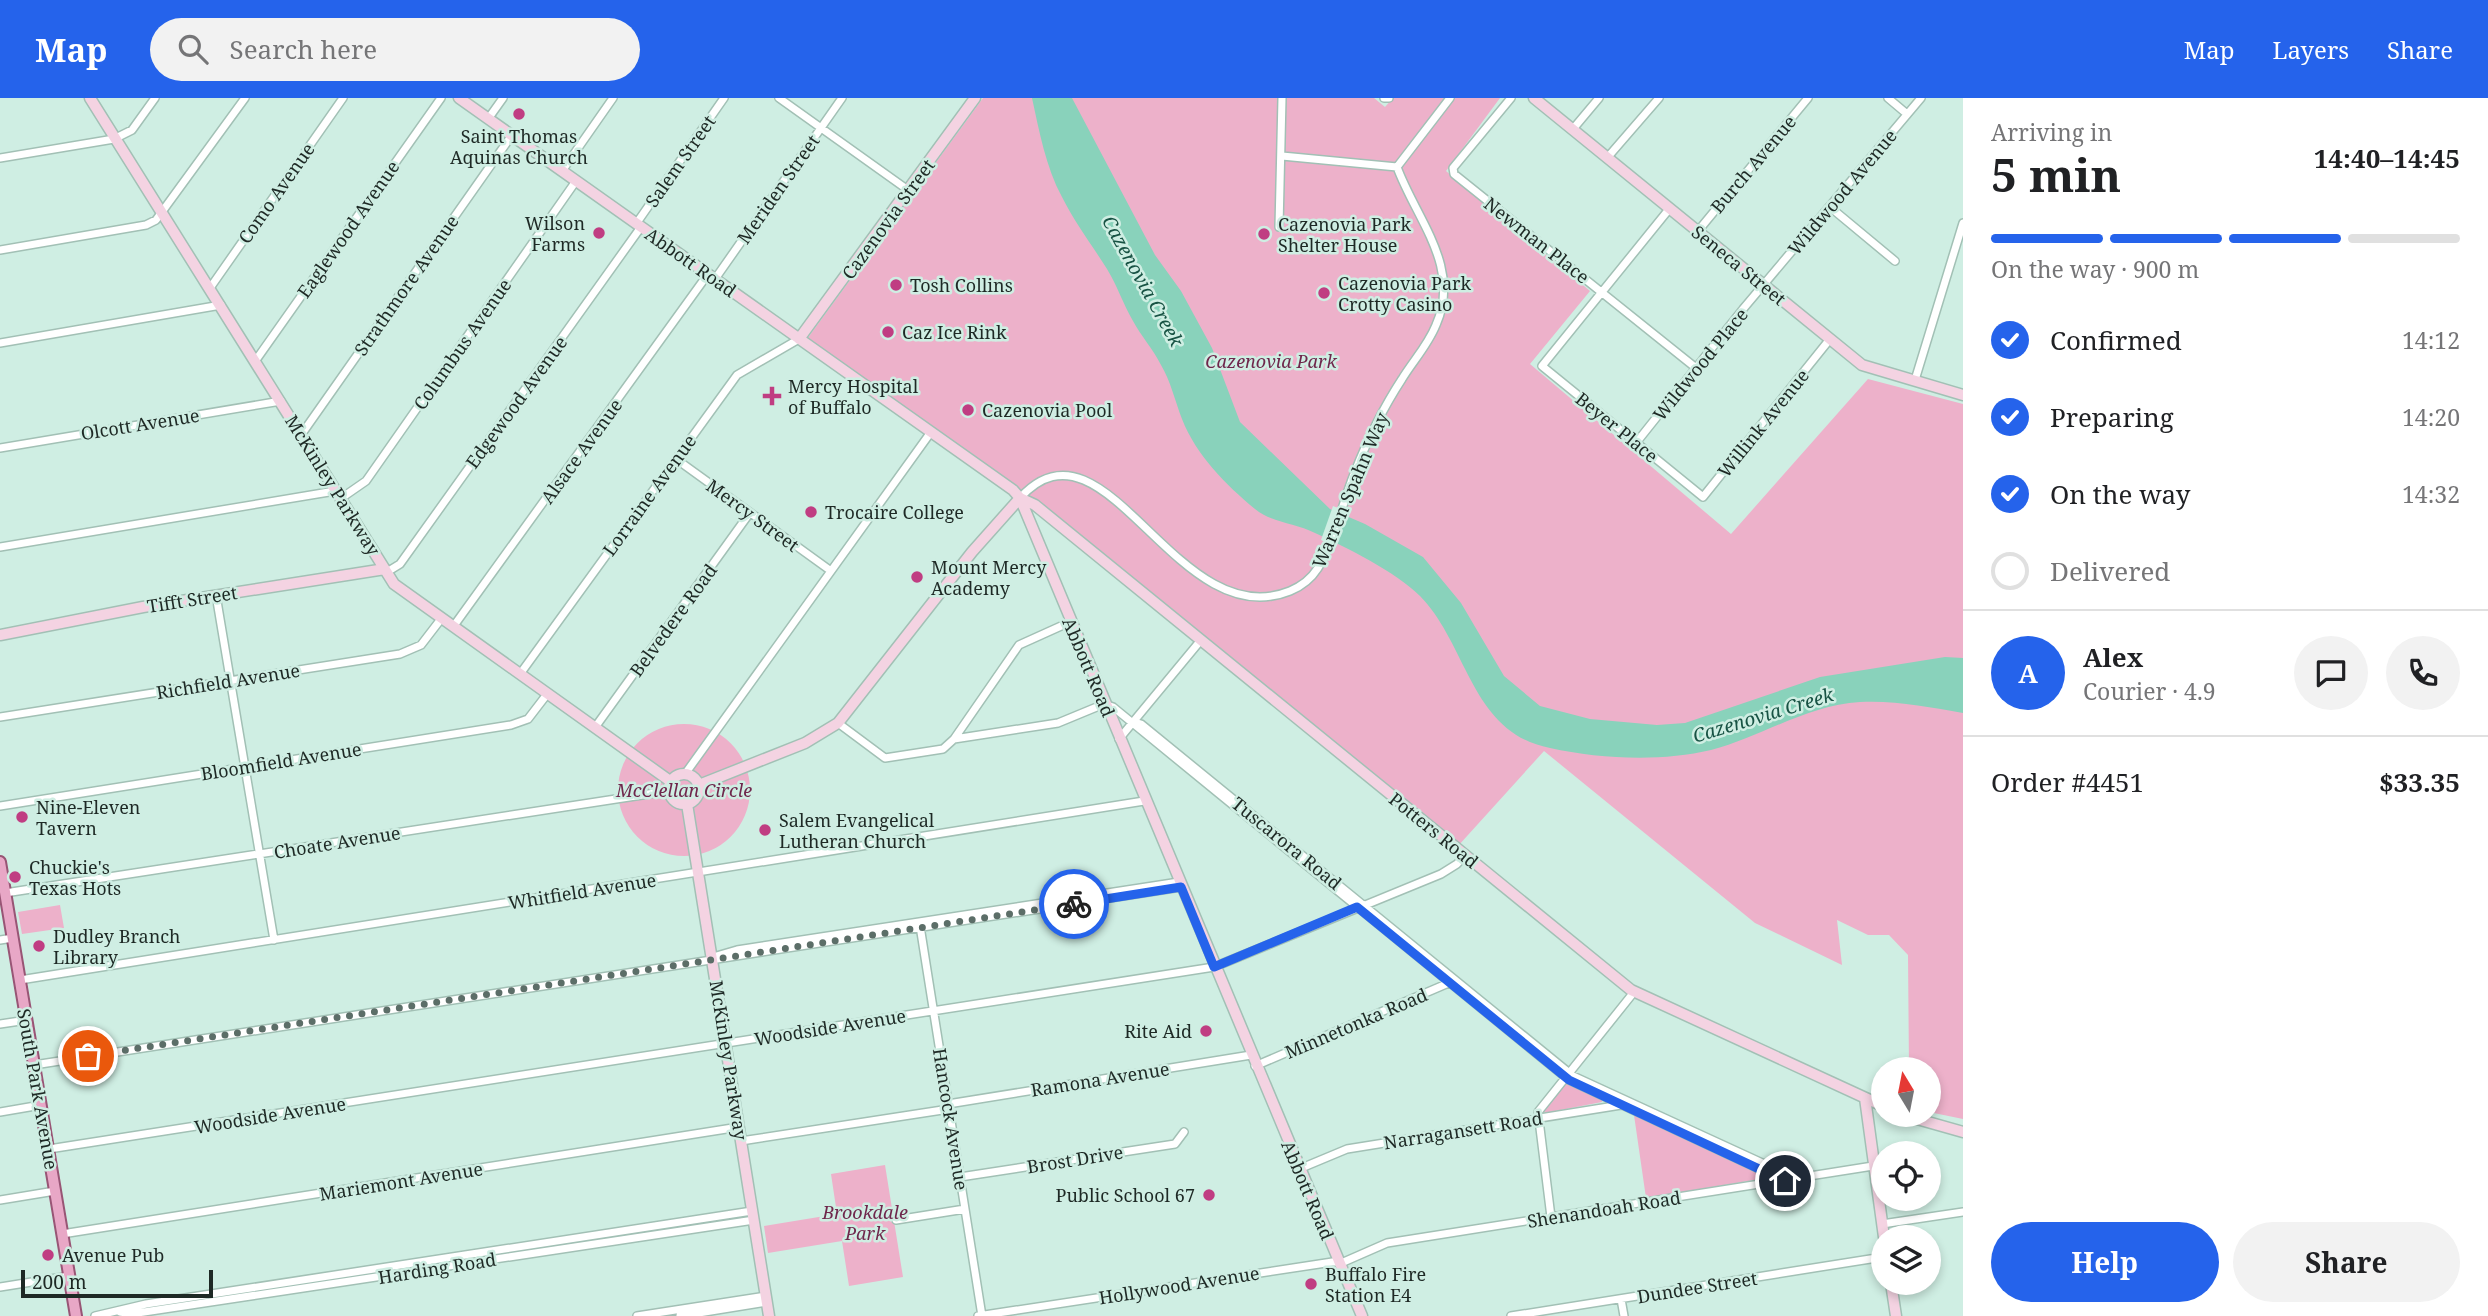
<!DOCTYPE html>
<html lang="en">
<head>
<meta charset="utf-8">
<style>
  body { margin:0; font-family:"Noto Serif",serif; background:#f2f2f2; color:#202124; height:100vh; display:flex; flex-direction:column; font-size:26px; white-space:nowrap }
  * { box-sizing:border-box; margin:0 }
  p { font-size:23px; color:#757577 }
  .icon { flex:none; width:38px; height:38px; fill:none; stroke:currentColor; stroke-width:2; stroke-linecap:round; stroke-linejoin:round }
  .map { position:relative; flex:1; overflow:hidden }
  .panel { display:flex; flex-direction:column; background:#fff; width:525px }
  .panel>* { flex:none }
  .needle { width:46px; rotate:350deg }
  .buttons { position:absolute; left:1871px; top:959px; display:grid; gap:14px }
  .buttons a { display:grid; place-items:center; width:70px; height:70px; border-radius:50%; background:#fff; box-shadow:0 4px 10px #0003; font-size:35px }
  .scale { position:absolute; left:21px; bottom:18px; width:192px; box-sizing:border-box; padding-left:7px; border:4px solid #1e2925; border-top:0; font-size:19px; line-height:24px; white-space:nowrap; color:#1e2925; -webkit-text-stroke:5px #cfeee3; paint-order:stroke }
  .pin { position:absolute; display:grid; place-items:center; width:60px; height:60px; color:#fff; margin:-30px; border:4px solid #fff; border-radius:50%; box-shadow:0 2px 7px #0007 }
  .courier { position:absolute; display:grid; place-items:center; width:70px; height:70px; margin:-35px; border:5px solid #2563eb; border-radius:50%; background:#fff; color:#222; box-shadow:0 2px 9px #0007 }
  .summary em { font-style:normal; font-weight:700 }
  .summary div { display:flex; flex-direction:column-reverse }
  .summary { display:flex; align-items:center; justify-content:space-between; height:119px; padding:0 28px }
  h1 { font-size:46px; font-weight:700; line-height:52px }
  .bar { display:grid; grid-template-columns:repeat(4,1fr); gap:10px 7px; align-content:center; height:84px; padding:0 28px }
  .bar i { height:9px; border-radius:5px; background:#e0e0e0 }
  .bar .current { background:#2563eb }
  .bar p { grid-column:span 4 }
  .line { display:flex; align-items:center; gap:18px; padding:0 28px; border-top:2px solid #e0e0e0 }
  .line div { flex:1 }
  .round { display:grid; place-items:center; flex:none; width:74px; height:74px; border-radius:37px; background:#f2f2f2 }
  ol { padding:0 28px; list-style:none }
  li { display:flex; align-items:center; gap:21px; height:77px }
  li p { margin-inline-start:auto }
  li .icon { padding:7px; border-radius:50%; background:#2563eb; color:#fff; stroke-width:4 }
  li:last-child { color:#757577 }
  li i { width:38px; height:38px; border:4px solid #e0e0e0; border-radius:50% }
  .primary-button { display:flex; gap:14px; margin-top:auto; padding:14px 28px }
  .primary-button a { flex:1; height:80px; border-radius:42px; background:#2563eb; color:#fff; font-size:28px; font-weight:700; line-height:80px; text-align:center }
  .primary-button a+a { background:#f2f2f2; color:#202124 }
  header { display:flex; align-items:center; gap:42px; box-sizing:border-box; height:98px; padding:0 35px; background:#2563eb; color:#fff }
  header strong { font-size:33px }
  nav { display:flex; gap:38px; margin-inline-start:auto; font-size:24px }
  .search { width:490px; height:63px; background:#f2f2f2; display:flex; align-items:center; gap:18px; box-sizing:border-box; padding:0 24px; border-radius:38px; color:#757577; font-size:26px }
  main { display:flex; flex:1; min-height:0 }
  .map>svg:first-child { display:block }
  .green { fill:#edb1ca }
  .water { fill:#89d2bb }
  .pier { fill:#cfeee3 }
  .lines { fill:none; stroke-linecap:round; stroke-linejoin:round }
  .street-casing { stroke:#a2c0b5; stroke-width:10 }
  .secondary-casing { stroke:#a2c0b5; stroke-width:13 }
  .primary-casing { stroke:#985575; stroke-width:14 }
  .street { stroke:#fff; stroke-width:7 }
  .secondary { stroke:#f4d3e2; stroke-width:10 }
  .primary { stroke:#e8a7c6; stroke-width:10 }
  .done { stroke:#5c6e68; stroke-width:7; stroke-dasharray:0 12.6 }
  .route { stroke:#2563eb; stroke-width:9 }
  .poi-dot { fill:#c03d82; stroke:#cfeee3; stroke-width:2.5 }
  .labels { text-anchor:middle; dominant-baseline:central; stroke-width:5; stroke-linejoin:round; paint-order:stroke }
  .poi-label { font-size:18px; fill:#1e2925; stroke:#cfeee3; text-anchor:start }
  .street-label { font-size:18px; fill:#1e2925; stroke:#cfeee3 }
  .park-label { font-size:18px; font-style:italic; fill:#6f274c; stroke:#cfeee3 }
  .water-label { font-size:19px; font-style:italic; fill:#185344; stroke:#cfeee3 }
</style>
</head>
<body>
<header>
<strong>Map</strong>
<div class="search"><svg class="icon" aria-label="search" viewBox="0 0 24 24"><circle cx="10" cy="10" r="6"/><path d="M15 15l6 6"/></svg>Search here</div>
<nav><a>Map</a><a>Layers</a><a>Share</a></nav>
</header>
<main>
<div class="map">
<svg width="1963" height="1218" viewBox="0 0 1963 1218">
  <rect width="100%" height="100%" fill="#cfeee3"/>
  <!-- green -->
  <path class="green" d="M983,0H1374L1385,9L1393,0H1500L1446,73L1590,193L1530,266L1731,436L1868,281L1963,306V1021L1929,1014L1928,971H1909L1908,857L1889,837H1868L1837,822L1842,867L1755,825L1544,653L1458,748L1014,389L807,241Z
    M618 692a66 66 0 1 1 132 0a66 66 0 1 1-132 0Z
    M60,807L64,830L22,836L18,814Z
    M1567,984L1602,1002V1004L1545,1015L1543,1013Z
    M1634,1017L1764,1077L1766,1080L1646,1100Z
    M885,1067L903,1179L849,1188L842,1143L768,1155L764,1128L837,1116L831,1076Z"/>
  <!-- water -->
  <path class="water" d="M1032,0H1072L1155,157L1181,193L1212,250L1240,324L1330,411L1365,426L1423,459L1461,505L1504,578L1540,608L1590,621L1657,627L1685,625L1820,579L1945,559L1963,560V615C1930,609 1893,602 1860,604C1807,607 1761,639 1711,652C1661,664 1600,661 1550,650C1471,635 1468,547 1420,498C1396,474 1346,449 1315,435C1295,425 1272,425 1255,411C1226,387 1196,357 1182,321C1175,303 1171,284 1161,267C1153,251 1141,238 1133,223C1123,206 1117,187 1107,171C1092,147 1075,125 1062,99C1046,70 1039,32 1032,0Z"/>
  <!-- pier -->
  <path class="pier" d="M1333,408L1348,414L1335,449L1321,442Z"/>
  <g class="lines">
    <defs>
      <path id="street" d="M779,0L908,92
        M1384,0H1389
        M1511,0L1453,70L1454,76L1696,270
        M1888,0L1907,16
        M488,21L503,0
        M1573,31L1599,0
        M1282,58L1397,69
        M0,60L114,41L132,32L155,0
        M1607,60L1659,0
        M1397,69L1450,0
        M562,73L613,0
        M1830,109L1895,163
        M1670,110L1542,268L1703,399L1830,241
        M636,126L724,0
        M1279,129L1282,0
        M1698,133L1808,0
        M0,152L146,127L156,122L245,0
        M715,181L842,0
        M210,190L343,0
        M0,245L221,207
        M256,262L441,0
        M1915,282L1963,125
        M301,337L512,37
        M1636,345L1743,211L1921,0
        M0,350L281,303
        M676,361L831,473
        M1020,400C1105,306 1176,539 1290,493C1302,488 1311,481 1318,470C1335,442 1342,406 1354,376C1367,343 1383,310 1402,281C1413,263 1428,247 1436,227C1462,169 1416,121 1397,69
        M340,401L366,383L576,83
        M0,449L335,393
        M387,474L400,466L641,129
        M216,497L274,842
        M453,529L708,176
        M520,576L737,277L799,241
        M0,619L400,556L421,547L441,521
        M1134,624L1141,626L1573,978L1797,1081
        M838,625L885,660L943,651L954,641L1058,625L1104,606L1113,609L1569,982L1785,1083
        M596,628L749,416
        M954,641L1019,547L1070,524
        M1119,641L1201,542
        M685,676L931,334
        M0,708L511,627L528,621L548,595
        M5,795L668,693
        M920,828L982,1218
        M0,842L13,840
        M713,859L737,852L1179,784
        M20,882L1144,703
        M0,926L27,922
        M34,967L1181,789
        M1255,968L1451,884
        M948,1006L1251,957
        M0,1014L41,1007
        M741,1043L949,1011
        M49,1051L1214,869L1441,776L1457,766L1465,757
        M1299,1071L1347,1051L1621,1007
        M960,1079L1175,1046L1184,1034
        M0,1102L55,1093
        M1551,1119L1538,1014L1634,894
        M896,1122L965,1111
        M1882,1126L1963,1114
        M62,1136L739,1029
        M1339,1166L1387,1145L1873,1068
        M0,1189L69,1178
        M1621,1201L1624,1218
        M120,1214L131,1216L754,1122
        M95,1218L146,1206L752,1113
        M637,1218L766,1198
        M680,1218L767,1204
        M978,1218L1339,1163
        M1511,1218L1883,1159"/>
      <path id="secondary" d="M90,0L394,486L670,683
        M459,0L1013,392L1020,400L1362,1218
        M1534,0L1862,267L1963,297
        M799,241L975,0
        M1020,400L1035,407L1631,892L1883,1008
        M0,537L143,509L385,471
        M669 691a15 15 0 1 1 30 0a15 15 0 1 1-30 0Z
        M699,687L805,645L838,625L972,454L1020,400
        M687,706L769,1218
        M1865,1000L1884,1139
        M1903,1017L1963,1034
        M1891,1185L1896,1218"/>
      <path id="primary" d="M0,764L76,1218"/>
    </defs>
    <!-- street casing -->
    <use href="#street" class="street-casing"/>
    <!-- secondary casing -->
    <use href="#secondary" class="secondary-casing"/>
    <!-- primary casing -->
    <use href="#primary" class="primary-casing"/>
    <!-- street -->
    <use href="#street" class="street"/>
    <!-- secondary -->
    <use href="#secondary" class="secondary"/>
    <!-- primary -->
    <use href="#primary" class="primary"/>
  </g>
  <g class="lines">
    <!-- done -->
    <path class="done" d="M88,958L1074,806"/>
    <!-- route -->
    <path class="route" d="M1074,806L1181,789L1214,869L1357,809L1569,982L1785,1083"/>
  </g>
  <!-- markers -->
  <g class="poi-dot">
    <circle cx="519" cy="16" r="7"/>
    <circle cx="599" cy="135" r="7"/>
    <circle cx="1264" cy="136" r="7"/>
    <circle cx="896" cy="187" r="7"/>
    <circle cx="1324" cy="195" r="7"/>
    <circle cx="888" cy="234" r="7"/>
    <path d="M768.5 287.5h7v7h7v7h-7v7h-7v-7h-7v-7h7z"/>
    <circle cx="968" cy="312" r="7"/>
    <circle cx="811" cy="414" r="7"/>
    <circle cx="917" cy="479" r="7"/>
    <circle cx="22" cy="719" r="7"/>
    <circle cx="765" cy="732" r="7"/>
    <circle cx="15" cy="779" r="7"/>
    <circle cx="39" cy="848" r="7"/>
    <circle cx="1206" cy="933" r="7"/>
    <circle cx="1209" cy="1097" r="7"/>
    <circle cx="48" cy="1157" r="7"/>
    <circle cx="1311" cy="1186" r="7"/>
  </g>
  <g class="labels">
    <!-- poi labels -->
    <g class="poi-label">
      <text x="519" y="38" text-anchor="middle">Saint Thomas<tspan x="519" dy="21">Aquinas Church</tspan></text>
      <text x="585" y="125" text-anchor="end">Wilson<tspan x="585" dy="21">Farms</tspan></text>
      <text x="1278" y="126">Cazenovia Park<tspan x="1278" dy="21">Shelter House</tspan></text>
      <text x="1338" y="185">Cazenovia Park<tspan x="1338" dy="21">Crotty Casino</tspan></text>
      <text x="910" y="187">Tosh Collins</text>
      <text x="902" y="234">Caz Ice Rink</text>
      <text x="788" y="288">Mercy Hospital<tspan x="788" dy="21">of Buffalo</tspan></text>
      <text x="982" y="312">Cazenovia Pool</text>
      <text x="825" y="414">Trocaire College</text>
      <text x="931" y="469">Mount Mercy<tspan x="931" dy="21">Academy</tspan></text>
      <text x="36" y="709">Nine-Eleven<tspan x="36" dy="21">Tavern</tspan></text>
      <text x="779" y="722">Salem Evangelical<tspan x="779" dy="21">Lutheran Church</tspan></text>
      <text x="29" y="769">Chuckie's<tspan x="29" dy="21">Texas Hots</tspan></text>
      <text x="53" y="838">Dudley Branch<tspan x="53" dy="21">Library</tspan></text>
      <text x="1192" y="933" text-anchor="end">Rite Aid</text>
      <text x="1195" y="1097" text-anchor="end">Public School 67</text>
      <text x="62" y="1157">Avenue Pub</text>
      <text x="1325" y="1176">Buffalo Fire<tspan x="1325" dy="21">Station E4</tspan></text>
    </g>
    <!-- street labels -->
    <g class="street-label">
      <text transform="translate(680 63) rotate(-55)">Salem Street</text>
      <text transform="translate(1753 66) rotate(-50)">Burch Avenue</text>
      <text transform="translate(778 91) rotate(-55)">Meriden Street</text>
      <text transform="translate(1842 94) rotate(-50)">Wildwood Avenue</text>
      <text transform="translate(276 95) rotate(-55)">Como Avenue</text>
      <text transform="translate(888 121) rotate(-54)">Cazenovia Street</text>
      <text transform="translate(348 131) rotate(-55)">Eaglewood Avenue</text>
      <text transform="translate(1537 142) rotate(38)">Newman Place</text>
      <text transform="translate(691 164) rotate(35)">Abbott Road</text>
      <text transform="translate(1739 167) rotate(39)">Seneca Street</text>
      <text transform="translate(406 187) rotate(-55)">Strathmore Avenue</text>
      <text transform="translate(462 246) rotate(-55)">Columbus Avenue</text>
      <text transform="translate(1700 266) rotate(-51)">Wildwood Place</text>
      <text transform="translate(516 304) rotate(-54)">Edgewood Avenue</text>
      <text transform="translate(1763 325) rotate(-51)">Willink Avenue</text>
      <text transform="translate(140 326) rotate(-9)">Olcott Avenue</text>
      <text transform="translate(1617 329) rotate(39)">Beyer Place</text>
      <text transform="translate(581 353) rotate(-54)">Alsace Avenue</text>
      <text transform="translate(333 387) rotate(58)">McKinley Parkway</text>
      <text transform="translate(1350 392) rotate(-67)">Warren Spahn Way</text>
      <text transform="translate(649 397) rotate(-54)">Lorraine Avenue</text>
      <text transform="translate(753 417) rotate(36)">Mercy Street</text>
      <text transform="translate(192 501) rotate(-9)">Tifft Street</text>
      <text transform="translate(673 522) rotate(-54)">Belvedere Road</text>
      <text transform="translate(1089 569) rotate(67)">Abbott Road</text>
      <text transform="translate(228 583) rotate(-9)">Richfield Avenue</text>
      <text transform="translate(281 663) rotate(-9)">Bloomfield Avenue</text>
      <text transform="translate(1434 732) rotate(39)">Potters Road</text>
      <text transform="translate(337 744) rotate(-9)">Choate Avenue</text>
      <text transform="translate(1287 745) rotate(39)">Tuscarora Road</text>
      <text transform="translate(582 793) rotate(-9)">Whitfield Avenue</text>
      <text transform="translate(1356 925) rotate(-23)">Minnetonka Road</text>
      <text transform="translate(830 929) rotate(-9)">Woodside Avenue</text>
      <text transform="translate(729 962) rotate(81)">McKinley Parkway</text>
      <text transform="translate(1100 981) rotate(-9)">Ramona Avenue</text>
      <text transform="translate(38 991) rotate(80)">South Park Avenue</text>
      <text transform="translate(270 1017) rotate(-9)">Woodside Avenue</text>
      <text transform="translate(951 1021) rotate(81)">Hancock Avenue</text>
      <text transform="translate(1463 1032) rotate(-9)">Narragansett Road</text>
      <text transform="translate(1075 1061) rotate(-9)">Brost Drive</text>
      <text transform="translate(401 1083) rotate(-9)">Mariemont Avenue</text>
      <text transform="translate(1308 1092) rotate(67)">Abbott Road</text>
      <text transform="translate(1604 1111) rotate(-9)">Shenandoah Road</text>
      <text transform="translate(437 1170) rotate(-9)">Harding Road</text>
      <text transform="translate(1179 1187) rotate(-9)">Hollywood Avenue</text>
      <text transform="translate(1697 1189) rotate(-9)">Dundee Street</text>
    </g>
    <!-- park labels -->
    <g class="park-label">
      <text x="1271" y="263">Cazenovia Park</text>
      <text x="684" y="692">McClellan Circle</text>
      <text x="865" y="1114">Brookdale<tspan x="865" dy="21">Park</tspan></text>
    </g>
    <!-- water labels -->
    <g class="water-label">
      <text transform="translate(1143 183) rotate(61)">Cazenovia Creek</text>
      <text transform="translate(1763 617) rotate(-17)">Cazenovia Creek</text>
    </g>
  </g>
</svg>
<div class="buttons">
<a><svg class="needle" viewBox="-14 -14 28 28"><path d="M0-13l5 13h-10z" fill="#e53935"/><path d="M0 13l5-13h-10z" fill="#757577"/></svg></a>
<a><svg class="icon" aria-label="locate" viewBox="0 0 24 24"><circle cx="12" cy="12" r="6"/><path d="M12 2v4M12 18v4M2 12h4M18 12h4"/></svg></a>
<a><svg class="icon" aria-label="layers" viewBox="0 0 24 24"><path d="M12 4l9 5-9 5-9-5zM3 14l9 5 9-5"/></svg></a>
</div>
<div class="scale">200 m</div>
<div class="pin" style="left:88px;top:958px;background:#ea580c"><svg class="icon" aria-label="bag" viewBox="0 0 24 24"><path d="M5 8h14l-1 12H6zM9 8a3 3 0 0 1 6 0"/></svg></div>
<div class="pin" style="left:1785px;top:1083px;background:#1f2937"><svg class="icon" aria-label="home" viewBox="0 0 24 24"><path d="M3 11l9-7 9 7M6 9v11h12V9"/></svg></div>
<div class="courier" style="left:1074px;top:806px"><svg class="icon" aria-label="bike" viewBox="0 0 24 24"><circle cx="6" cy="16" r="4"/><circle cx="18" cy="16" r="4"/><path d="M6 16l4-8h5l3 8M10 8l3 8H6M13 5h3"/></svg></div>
</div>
<section class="panel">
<div class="summary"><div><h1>5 min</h1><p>Arriving in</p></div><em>14:40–14:45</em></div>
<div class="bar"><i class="current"></i><i class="current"></i><i class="current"></i><i></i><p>On the way · 900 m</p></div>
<ol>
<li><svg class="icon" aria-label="check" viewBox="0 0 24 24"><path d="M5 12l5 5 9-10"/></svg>Confirmed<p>14:12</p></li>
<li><svg class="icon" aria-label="check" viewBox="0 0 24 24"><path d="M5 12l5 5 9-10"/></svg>Preparing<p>14:20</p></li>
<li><svg class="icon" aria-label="check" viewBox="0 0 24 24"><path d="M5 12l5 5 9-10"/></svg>On the way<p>14:32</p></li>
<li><i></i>Delivered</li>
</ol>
<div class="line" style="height:126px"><b class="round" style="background:#2563eb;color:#fff">A</b><div><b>Alex</b><p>Courier · 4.9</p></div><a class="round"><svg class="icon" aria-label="chat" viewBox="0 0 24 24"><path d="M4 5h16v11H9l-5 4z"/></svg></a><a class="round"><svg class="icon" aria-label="phone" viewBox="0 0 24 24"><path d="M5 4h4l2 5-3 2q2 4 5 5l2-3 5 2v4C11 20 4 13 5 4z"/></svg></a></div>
<div class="line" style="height:91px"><div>Order #4451</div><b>$33.35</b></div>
<div class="primary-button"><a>Help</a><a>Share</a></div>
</section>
</main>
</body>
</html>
